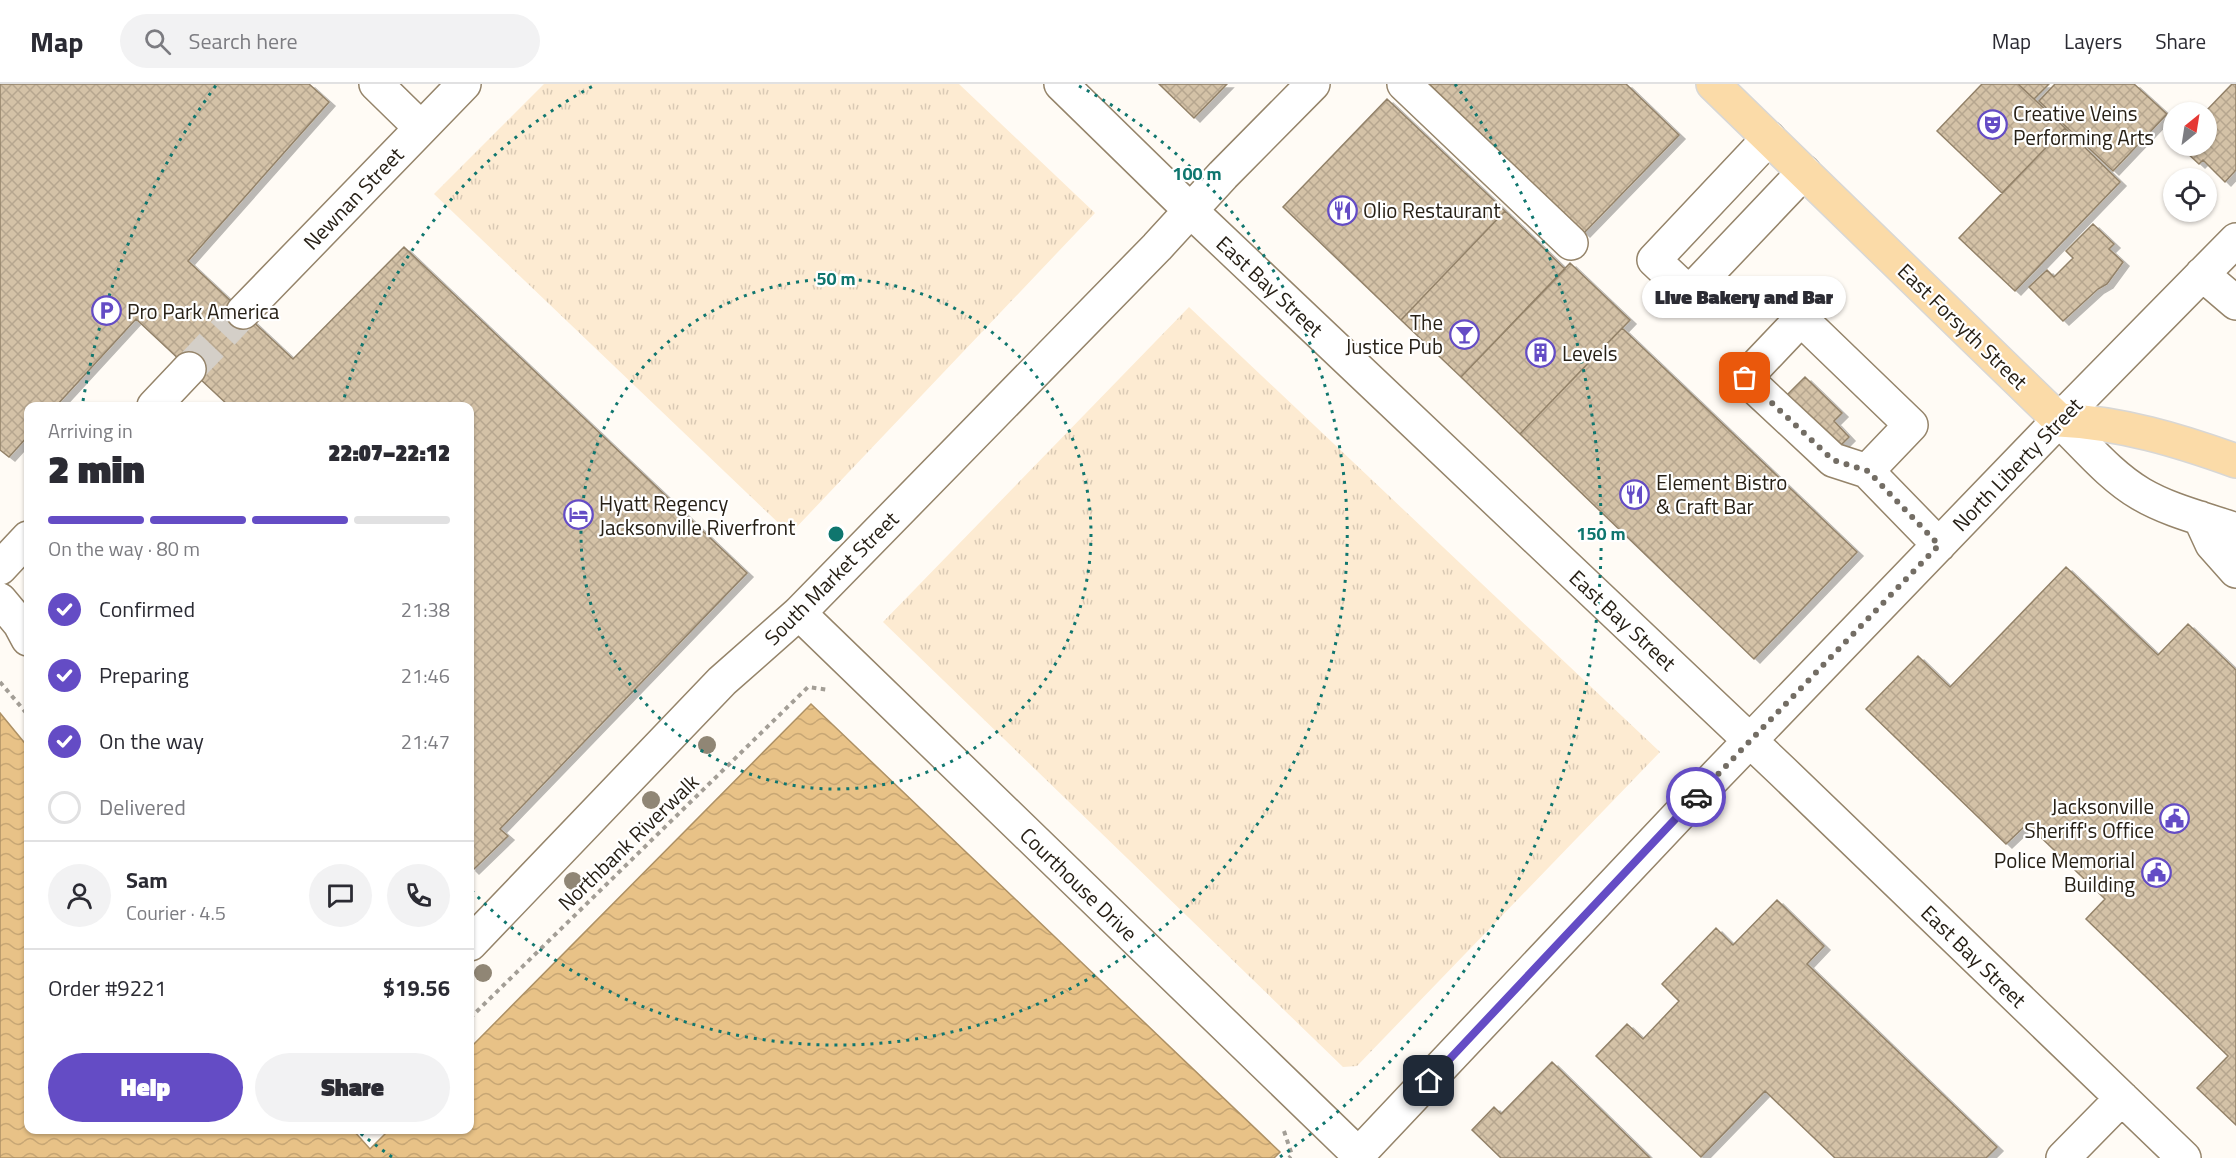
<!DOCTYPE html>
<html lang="en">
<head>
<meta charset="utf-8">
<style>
  body { margin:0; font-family:"Titillium Web",sans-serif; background:#f2f2f3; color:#2b2b33; height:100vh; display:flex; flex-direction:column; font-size:22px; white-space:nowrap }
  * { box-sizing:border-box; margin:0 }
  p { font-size:20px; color:#7c7c81 }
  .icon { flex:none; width:33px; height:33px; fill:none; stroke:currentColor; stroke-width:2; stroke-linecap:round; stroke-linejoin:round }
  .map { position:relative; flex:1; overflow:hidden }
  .panel { position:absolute; left:24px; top:318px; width:450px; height:732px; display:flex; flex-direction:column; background:#fff; border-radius:12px; box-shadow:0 2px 4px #0004 }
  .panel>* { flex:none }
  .needle { width:39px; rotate:30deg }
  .buttons { position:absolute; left:2163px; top:18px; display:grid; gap:12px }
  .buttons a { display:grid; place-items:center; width:54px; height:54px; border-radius:50%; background:#fff; box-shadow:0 2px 4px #0004; font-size:30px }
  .pin { position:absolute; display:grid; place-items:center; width:51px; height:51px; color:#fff; margin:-26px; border-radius:12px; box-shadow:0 3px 9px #0006 }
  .courier { position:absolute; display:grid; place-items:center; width:60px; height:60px; margin:-30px; border:4px solid #644cc5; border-radius:50%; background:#fff; color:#222; box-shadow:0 2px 8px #0007 }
  .bubble { position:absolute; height:42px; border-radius:21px; background:#fff; box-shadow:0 2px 4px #0004; font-size:20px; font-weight:800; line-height:42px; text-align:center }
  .head em { font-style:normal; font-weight:800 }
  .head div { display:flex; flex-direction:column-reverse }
  .head { display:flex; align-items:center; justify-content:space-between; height:102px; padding:0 24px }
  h1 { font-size:39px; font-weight:800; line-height:45px }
  .bar { display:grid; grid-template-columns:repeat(4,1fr); gap:9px 6px; align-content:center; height:72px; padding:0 24px }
  .bar i { height:8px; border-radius:4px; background:#e1e1e2 }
  .bar .selected { background:#644cc5 }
  .bar p { grid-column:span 4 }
  .line { display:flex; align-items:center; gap:15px; padding:0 24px; border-top:2px solid #e1e1e2 }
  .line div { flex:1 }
  .round { display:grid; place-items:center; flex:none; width:63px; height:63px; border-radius:32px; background:#f2f2f3 }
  ol { padding:0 24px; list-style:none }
  li { display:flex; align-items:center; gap:18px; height:66px }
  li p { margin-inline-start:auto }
  li .icon { padding:6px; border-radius:50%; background:#644cc5; color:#fff; stroke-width:4 }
  li:last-child { color:#7c7c81 }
  li i { width:33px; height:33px; border:3px solid #e1e1e2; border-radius:50% }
  .button { display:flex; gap:12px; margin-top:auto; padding:12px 24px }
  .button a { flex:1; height:69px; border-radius:36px; background:#644cc5; color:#fff; font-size:24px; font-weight:800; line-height:69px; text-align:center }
  .button a+a { background:#f2f2f3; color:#2b2b33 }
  header { display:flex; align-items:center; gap:36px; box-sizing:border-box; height:84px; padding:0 30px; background:#fff; border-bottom:2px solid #e1e1e2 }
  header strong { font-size:28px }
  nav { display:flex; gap:33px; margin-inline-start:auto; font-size:21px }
  .search { width:420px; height:54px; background:#f2f2f3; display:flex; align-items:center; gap:15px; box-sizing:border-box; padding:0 21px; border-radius:33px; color:#7c7c81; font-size:22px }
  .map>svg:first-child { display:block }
  .grass { fill:url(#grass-tufts) }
  .water { fill:url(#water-waves); stroke:#ae9165; stroke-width:1.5 }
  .building { fill:url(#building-cross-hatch); stroke:#938269; stroke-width:1.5; filter:url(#shadow) }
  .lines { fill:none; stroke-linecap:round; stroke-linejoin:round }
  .minor-tunnel { stroke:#d4cfc8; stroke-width:33; stroke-dasharray:33 16; stroke-linecap:butt }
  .minor-casing { stroke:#95846a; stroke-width:36 }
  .major-casing { stroke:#d8d7d5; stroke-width:36 }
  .path { stroke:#a39e96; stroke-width:4; stroke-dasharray:4.5 4.5; stroke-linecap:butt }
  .minor { stroke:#fff; stroke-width:33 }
  .major { stroke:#fbdba8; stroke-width:33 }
  .tree { fill:#908675 }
  .done { stroke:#736d64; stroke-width:6; stroke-dasharray:0 10.8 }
  .route { stroke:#644cc5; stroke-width:8 }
  .ring { fill:none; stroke:#0f766e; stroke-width:3; stroke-dasharray:3 6 }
  .labels { text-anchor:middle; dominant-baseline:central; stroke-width:4.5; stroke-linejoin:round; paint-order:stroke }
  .poi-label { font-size:21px; fill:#272016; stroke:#fff; text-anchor:start }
  .street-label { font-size:21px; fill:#272016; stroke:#fff }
  .centre { fill:#0f766e; stroke:#fff; stroke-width:3 }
  .ring-label { font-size:18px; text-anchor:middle; font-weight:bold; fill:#0f766e; stroke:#fff; stroke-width:4.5; stroke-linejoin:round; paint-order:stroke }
</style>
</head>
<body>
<header>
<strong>Map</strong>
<div class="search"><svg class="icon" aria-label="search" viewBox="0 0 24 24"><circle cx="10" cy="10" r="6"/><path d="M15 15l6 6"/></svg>Search here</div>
<nav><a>Map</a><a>Layers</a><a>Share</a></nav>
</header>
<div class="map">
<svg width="2236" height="1074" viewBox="0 0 2236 1074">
  <defs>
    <pattern id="grass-tufts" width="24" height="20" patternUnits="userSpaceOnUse" patternTransform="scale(1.5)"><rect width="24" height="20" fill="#fdebd2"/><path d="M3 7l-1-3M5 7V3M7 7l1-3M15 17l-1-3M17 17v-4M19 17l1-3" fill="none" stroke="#d9c9b4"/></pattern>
    <pattern id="water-waves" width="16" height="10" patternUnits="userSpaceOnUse" patternTransform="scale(1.5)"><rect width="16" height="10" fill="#e8c287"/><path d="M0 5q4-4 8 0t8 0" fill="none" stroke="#c7a674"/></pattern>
    <pattern id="building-cross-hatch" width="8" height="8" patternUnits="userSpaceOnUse" patternTransform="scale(1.5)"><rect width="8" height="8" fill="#d4c2a7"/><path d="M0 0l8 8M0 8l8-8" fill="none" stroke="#b6a68f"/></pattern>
    <filter id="shadow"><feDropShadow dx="6" dy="4" stdDeviation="0" flood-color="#0004"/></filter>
  </defs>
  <rect width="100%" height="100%" fill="#fffbf5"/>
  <!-- grass -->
  <path class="grass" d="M544,0H959L1095,129L790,450L434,110Z
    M1189,223L1660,668L1357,982L1343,983L883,538Z"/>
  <!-- water -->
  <path class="water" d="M811,620L1280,1068L1274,1074H0V629L28,663V1046H353L370,1065L389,1046H470V964Z"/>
  <!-- building -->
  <path class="building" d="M0,0H309L329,18L188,177L293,275L404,163L747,489L500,745L508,752L473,786L470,783V322H229L136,235L56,322H28V352L9,373L0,366Z
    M1159,0H1227L1194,34Z
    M1429,0H1626L1679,51L1584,149Z
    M1982,0H2018L2065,44L2002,109L1937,47Z
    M2018,0H2049L2034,15Z
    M2055,0H2134L2167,30L2113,87L2039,17Z
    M2232,0H2236V86L2225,98L2203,76L2199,80L2185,67L2188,62H2206V28H2205Z
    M1387,15L1505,127L1401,236L1283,123Z
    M2065,44L2120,98L2015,207L1959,154Z
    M1505,127L1565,185L1461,293L1401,236Z
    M2093,140L2114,160L2109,165L2123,178L2107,200L2098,205L2063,237L2029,203L2047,186L2054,193L2073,174L2066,167Z
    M1570,179L1630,236L1520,350L1461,293Z
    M1622,244L1857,468L1754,575L1520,350Z
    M1805,293L1842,329L1834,337L1849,353L1834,368L1781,317Z
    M2066,483L2158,571L2188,540L2236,586V1041L2197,1004L2228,972L2086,835L2105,815L2027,740L2006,760L1866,625L1918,572L1950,603Z
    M1777,816L1824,862L1807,880L1997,1063L1986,1074H1835L1765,1007L1701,1073L1596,972L1627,940L1643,955L1679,917L1662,900L1716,844L1733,861Z
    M1552,978L1650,1074H1501L1472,1046L1494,1023L1501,1030Z"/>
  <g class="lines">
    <!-- minor-tunnel -->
    <path class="minor-tunnel" d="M189,285L243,228"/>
    <defs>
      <path id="minor" d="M376,0L421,44
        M1061,0L1191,127L1782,687L2184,1074
        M1404,0L1571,159
        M1769,54L1654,176L1689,209L1804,88
        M2202,190L2236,219
        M243,228L464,0
        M154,322L189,285
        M2059,336C2085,361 2110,392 2141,410C2170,427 2205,435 2236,446
        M1867,387L1833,376L1745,294L1801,235L1911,341L1867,387L1939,461
        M2200,434L2212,460L2236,487
        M0,484L28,454
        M0,516L20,540L28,555
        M799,529L1359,1071
        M470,860L722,597L799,529L1157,163L1223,91L1313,0
        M1355,1074L1710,698L2059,336L2236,156
        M2063,1074L2122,1014"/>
      <path id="major" d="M1713,0L2059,336C2121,339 2178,356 2236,377"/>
    </defs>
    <!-- minor casing -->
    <use href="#minor" class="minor-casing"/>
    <!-- major casing -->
    <use href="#major" class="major-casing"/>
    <!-- path -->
    <path class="path" d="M0,598L28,631
      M470,934L808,603L829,606
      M1284,1047L1292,1071L1289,1074"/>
    <!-- minor -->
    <use href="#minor" class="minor"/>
    <!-- major -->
    <use href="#major" class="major"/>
  </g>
  <!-- trees -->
  <g class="tree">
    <circle cx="707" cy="661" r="9"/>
    <circle cx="651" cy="716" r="9"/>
    <circle cx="573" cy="797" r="9"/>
    <circle cx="483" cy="889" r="9"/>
  </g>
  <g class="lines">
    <!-- done -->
    <path class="done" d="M1696,713L1939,461L1868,387L1833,376L1745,294"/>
    <!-- route -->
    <path class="route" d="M1429,997L1696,713"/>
  </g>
  <!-- distance rings -->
  <g class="ring">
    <circle cx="836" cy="450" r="255"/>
    <path d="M342 322A510 510 0 0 1 593 2M1079 2A510 510 0 1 1 472 807"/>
    <path d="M392 1073A765 765 0 0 1 360 1049M83 317A765 765 0 0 1 217 0M1455 0A765 765 0 0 1 1280 1073"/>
  </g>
  <!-- icons -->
  <defs>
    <symbol id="theatre-ring" viewBox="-11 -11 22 22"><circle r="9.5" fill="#fff" stroke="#644cc5" stroke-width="1.5"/><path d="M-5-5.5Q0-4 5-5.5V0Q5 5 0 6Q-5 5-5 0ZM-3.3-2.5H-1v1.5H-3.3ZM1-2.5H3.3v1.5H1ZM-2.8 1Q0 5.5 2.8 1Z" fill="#644cc5"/></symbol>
    <symbol id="restaurant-ring" viewBox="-11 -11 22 22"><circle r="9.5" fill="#fff" stroke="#644cc5" stroke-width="1.5"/><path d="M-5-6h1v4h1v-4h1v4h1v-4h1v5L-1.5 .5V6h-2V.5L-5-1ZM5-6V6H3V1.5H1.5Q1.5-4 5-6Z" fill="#644cc5"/></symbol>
    <symbol id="parking-ring" viewBox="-11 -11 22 22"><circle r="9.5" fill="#fff" stroke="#644cc5" stroke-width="1.5"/><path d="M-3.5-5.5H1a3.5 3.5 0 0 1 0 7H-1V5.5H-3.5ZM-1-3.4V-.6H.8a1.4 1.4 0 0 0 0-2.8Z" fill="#644cc5"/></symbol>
    <symbol id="bar-ring" viewBox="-11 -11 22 22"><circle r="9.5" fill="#fff" stroke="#644cc5" stroke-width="1.5"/><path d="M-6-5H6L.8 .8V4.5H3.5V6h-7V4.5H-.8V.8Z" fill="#644cc5"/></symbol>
    <symbol id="building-ring" viewBox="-11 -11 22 22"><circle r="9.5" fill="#fff" stroke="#644cc5" stroke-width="1.5"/><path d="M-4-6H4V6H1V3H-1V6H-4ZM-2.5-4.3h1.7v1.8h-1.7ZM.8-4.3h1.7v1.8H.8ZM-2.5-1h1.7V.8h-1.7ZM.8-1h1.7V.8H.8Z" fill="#644cc5"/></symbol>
    <symbol id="hotel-ring" viewBox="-11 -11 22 22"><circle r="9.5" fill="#fff" stroke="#644cc5" stroke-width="1.5"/><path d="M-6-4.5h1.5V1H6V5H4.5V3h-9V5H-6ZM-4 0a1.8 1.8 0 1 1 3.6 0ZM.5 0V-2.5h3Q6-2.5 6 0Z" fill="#644cc5"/></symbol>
    <symbol id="civic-ring" viewBox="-11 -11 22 22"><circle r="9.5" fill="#fff" stroke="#644cc5" stroke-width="1.5"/><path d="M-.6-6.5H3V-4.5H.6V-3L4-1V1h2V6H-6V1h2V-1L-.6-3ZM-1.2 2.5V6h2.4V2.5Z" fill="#644cc5"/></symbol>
  </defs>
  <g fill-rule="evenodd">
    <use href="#theatre-ring" x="1976" y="24" width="33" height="33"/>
    <use href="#restaurant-ring" x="1326" y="110" width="33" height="33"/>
    <use href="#parking-ring" x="90" y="210" width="33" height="33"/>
    <use href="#bar-ring" x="1448" y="234" width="33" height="33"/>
    <use href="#building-ring" x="1524" y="252" width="33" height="33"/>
    <use href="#restaurant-ring" x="1618" y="394" width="33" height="33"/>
    <use href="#hotel-ring" x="562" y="414" width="33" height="33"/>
    <use href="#civic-ring" x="2158" y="718" width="33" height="33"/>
    <use href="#civic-ring" x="2140" y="772" width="33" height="33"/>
  </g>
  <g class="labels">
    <!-- poi labels -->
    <g class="poi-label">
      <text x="2013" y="29">Creative Veins<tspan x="2013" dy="24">Performing Arts</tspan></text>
      <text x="1363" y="126">Olio Restaurant</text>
      <text x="127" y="227">Pro Park America</text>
      <text x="1443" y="238" text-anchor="end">The<tspan x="1443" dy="24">Justice Pub</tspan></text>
      <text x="1562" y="269">Levels</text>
      <text x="1656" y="398">Element Bistro<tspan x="1656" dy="24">&amp; Craft Bar</tspan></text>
      <text x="599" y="419">Hyatt Regency<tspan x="599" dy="24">Jacksonville Riverfront</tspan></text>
      <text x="2154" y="722" text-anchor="end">Jacksonville<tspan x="2154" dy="24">Sheriff's Office</tspan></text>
      <text x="2135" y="776" text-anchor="end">Police Memorial<tspan x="2135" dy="24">Building</tspan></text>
    </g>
    <!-- street labels -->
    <g class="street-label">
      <text transform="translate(353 114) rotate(-46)">Newnan Street</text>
      <text transform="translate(1270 202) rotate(43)">East Bay Street</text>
      <text transform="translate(1963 242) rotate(44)">East Forsyth Street</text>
      <text transform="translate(2017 380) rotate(-46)">North Liberty Street</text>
      <text transform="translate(831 494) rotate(-45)">South Market Street</text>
      <text transform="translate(1623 536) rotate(43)">East Bay Street</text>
      <text transform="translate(628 758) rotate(-44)">Northbank Riverwalk</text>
      <text transform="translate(1079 800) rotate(44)">Courthouse Drive</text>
      <text transform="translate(1974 872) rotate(44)">East Bay Street</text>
    </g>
  </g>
  <circle cx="836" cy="450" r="9" class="centre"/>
  <g class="ring-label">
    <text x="1197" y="96">100 m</text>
    <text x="836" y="201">50 m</text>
    <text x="1601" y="456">150 m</text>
  </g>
</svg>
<div class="buttons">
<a><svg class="needle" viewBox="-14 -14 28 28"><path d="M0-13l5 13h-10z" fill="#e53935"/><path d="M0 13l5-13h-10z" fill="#7c7c81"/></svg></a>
<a><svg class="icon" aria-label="locate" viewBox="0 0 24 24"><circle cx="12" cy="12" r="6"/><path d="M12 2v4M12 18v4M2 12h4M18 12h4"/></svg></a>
</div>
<div class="pin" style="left:1745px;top:294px;background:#ea580c"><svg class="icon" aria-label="bag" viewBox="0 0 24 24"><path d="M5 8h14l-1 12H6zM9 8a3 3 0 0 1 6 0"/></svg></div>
<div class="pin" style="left:1429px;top:997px;background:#1f2937"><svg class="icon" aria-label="home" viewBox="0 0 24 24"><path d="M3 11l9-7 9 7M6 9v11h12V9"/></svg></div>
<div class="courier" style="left:1696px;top:713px"><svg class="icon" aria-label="car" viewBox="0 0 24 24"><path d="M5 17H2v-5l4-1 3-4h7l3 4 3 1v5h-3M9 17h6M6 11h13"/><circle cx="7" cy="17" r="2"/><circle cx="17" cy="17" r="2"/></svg></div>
<div class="bubble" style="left:1642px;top:192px;width:204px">Live Bakery and Bar</div>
<section class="panel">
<div class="head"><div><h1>2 min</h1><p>Arriving in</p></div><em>22:07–22:12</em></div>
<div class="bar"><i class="selected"></i><i class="selected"></i><i class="selected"></i><i></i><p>On the way · 80 m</p></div>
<ol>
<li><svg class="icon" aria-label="check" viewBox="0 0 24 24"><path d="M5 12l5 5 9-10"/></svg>Confirmed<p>21:38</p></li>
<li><svg class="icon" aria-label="check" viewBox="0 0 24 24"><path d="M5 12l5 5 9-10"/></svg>Preparing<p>21:46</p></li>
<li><svg class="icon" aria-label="check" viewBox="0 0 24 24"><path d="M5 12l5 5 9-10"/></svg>On the way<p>21:47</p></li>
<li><i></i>Delivered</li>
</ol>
<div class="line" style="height:108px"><a class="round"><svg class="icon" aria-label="person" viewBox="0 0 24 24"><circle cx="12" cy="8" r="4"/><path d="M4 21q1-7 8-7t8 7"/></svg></a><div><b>Sam</b><p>Courier · 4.5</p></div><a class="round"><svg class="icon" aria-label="chat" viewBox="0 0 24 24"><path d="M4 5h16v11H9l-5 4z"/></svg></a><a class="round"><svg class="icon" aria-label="phone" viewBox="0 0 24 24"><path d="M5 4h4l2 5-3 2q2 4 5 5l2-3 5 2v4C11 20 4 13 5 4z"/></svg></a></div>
<div class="line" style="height:78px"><div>Order #9221</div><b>$19.56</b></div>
<div class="button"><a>Help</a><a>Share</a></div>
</section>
</div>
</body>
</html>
